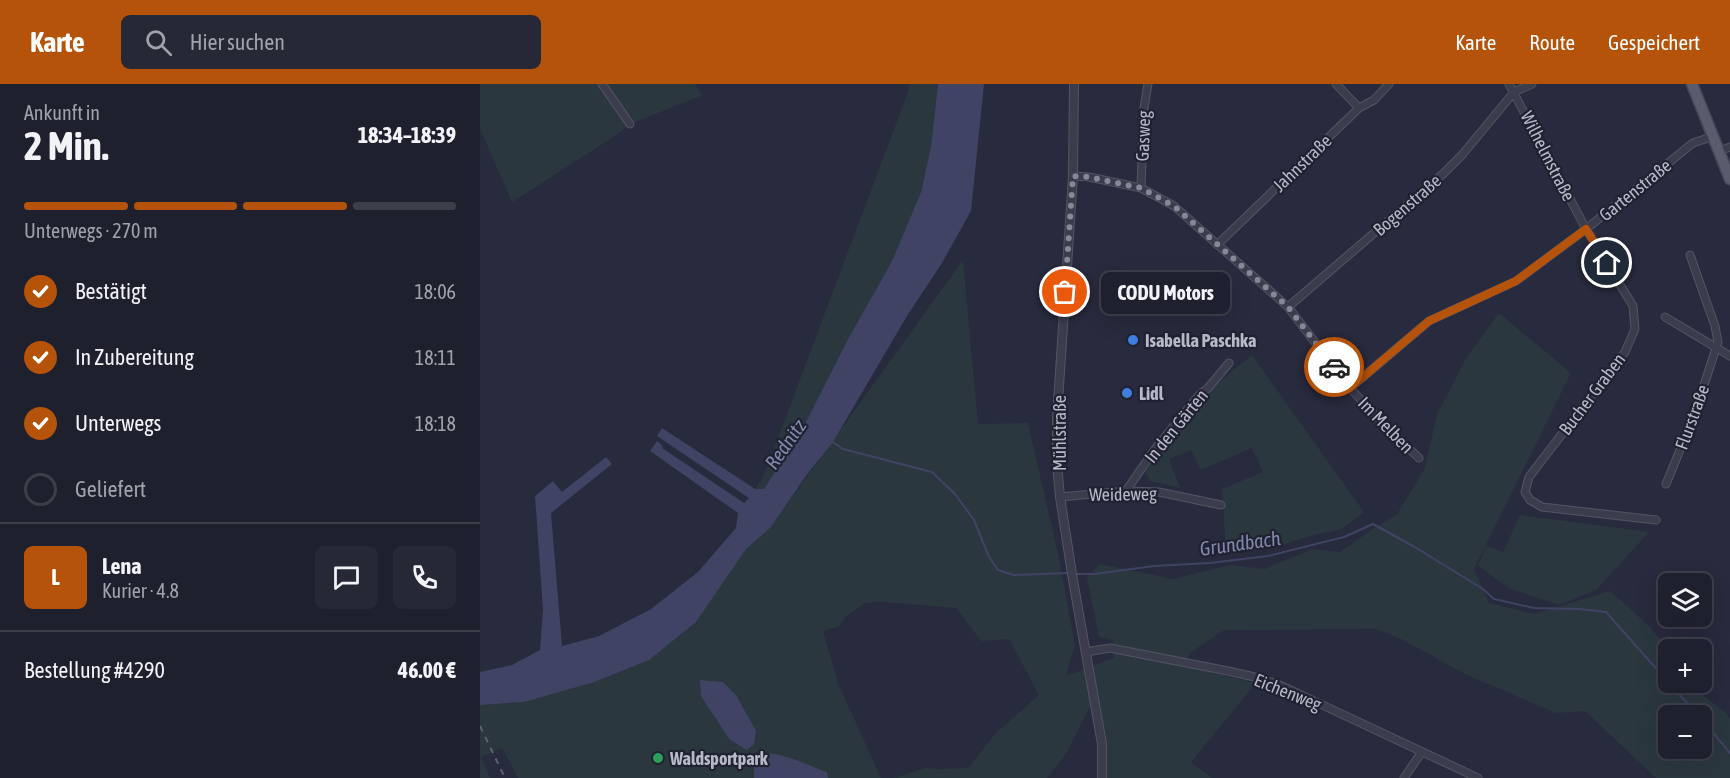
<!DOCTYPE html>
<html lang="de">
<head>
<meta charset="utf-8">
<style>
  body { margin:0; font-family:"Asap Condensed",sans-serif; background:#262836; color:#f1f3f6; height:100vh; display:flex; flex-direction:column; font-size:22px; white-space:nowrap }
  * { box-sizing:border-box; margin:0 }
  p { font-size:20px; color:#a1a3aa }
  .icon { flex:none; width:33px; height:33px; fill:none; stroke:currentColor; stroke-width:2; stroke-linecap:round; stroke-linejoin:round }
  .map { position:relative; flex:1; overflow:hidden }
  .panel { display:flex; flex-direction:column; background:#1e202e; width:480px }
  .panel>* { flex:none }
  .buttons { position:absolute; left:1178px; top:489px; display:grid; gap:12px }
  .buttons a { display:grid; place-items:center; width:54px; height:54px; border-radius:9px; background:#1e202e; box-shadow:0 6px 24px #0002,0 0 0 2px #3c3e4a; font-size:30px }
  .pin { position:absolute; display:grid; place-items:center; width:51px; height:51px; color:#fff; margin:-26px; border:3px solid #fff; border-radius:50%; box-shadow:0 2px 6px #0007 }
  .courier { position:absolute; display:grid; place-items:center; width:60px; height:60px; margin:-30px; border:4px solid #b45309; border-radius:50%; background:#fff; color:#222; box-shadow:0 2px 8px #0007 }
  .bubble { position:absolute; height:42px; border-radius:9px; background:#1e202e; box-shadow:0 6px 24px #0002,0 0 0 2px #3c3e4a; font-size:20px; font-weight:700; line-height:42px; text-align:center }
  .head em { font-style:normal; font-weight:700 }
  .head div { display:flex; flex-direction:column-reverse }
  .head { display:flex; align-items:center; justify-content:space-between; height:102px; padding:0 24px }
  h1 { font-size:39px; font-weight:700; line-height:45px }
  .bar { display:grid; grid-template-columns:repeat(4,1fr); gap:9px 6px; align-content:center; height:72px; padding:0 24px }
  .bar i { height:8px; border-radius:4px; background:#3c3e4a }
  .bar .current { background:#b45309 }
  .bar p { grid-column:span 4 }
  .line { display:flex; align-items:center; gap:15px; padding:0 24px; border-top:2px solid #3c3e4a }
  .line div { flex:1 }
  .round { display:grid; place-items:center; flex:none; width:63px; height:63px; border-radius:9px; background:#262836 }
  ol { padding:0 24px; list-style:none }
  li { display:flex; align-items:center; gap:18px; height:66px }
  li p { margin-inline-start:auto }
  li .icon { padding:6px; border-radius:50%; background:#b45309; color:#fff; stroke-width:4 }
  li:last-child { color:#a1a3aa }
  li i { width:33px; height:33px; border:3px solid #3c3e4a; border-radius:50% }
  header { display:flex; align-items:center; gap:36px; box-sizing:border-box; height:84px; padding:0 30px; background:#b45309; color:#fff }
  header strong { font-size:28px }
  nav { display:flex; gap:33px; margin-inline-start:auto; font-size:21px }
  .search { width:420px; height:54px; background:#262836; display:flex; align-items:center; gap:15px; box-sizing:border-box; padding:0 21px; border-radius:9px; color:#a1a3aa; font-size:22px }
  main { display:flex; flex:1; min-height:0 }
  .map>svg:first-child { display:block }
  .green { fill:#2b373f; fill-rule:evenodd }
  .water { fill:#404364 }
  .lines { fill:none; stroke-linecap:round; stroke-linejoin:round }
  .stream { stroke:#404364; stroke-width:2 }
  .minor-casing { stroke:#535565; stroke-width:9 }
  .tertiary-casing { stroke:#535565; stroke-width:10 }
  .primary-casing { stroke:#454656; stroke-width:13 }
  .minor { stroke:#3b3d4d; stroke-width:7 }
  .tertiary { stroke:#3b3d4d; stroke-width:8 }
  .primary { stroke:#5a5c6d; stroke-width:10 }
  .rail { stroke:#5e6074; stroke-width:2; stroke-dasharray:6 6; stroke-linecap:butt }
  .done { stroke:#868797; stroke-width:6; stroke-dasharray:0 10.8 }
  .route { stroke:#b45309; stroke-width:8 }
  .shop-dot { fill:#3f7fe0; stroke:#202232; stroke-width:2 }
  .leisure-dot { fill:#2e9e5b; stroke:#202232; stroke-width:2 }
  .labels { text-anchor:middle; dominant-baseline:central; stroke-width:4.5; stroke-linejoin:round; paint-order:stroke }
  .street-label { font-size:18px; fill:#b8b9c8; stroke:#202232 }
  .poi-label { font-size:18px; font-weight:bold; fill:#b8b9c8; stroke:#202232; text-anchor:start }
  .water-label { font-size:20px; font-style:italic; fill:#8387ac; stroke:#202232 }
</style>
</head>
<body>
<header>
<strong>Karte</strong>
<div class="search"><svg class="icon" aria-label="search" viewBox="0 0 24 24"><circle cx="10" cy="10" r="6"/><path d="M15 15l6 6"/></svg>Hier suchen</div>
<nav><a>Karte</a><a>Route</a><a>Gespeichert</a></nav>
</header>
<main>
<section class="panel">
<div class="head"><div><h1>2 Min.</h1><p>Ankunft in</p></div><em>18:34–18:39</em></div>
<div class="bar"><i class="current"></i><i class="current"></i><i class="current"></i><i></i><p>Unterwegs · 270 m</p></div>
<ol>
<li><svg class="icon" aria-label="check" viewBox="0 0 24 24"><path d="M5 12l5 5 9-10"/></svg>Bestätigt<p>18:06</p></li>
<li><svg class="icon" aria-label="check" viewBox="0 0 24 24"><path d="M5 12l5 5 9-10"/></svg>In Zubereitung<p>18:11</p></li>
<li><svg class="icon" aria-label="check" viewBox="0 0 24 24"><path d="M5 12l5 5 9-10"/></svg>Unterwegs<p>18:18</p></li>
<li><i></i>Geliefert</li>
</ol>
<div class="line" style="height:108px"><b class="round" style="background:#b45309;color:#fff">L</b><div><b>Lena</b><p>Kurier · 4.8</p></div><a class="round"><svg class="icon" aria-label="chat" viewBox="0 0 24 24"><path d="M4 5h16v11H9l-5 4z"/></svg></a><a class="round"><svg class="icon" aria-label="phone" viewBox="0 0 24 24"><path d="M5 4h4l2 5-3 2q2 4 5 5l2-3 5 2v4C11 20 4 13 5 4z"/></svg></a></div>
<div class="line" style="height:78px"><div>Bestellung #4290</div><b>46.00 €</b></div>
</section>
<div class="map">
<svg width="1250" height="694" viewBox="0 0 1250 694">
  <rect width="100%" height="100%" fill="#282a3d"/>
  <!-- green -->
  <path class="green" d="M0,0H215L223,11L150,40L132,54L32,118L0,45Z
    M429,0H458L451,62L441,108L412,177L367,257L323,345L284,405H275L284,391L428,8Z
    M483,176L498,340L548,339L578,469L595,561L586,592L634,574L633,556L619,553L607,494L619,480L693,495L750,481L785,485L832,465L860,468L891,446L917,430L945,384L957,330L986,274L1019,229L1091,289L994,485L1009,519L1054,530L1130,507C1144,520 1184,551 1188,570C1190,578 1188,590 1188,598L1207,599L1246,629L1250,634V694H1176L1105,627L1076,629L985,590L923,556L896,545L744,546L710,569L703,582L776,599L711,678L732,694H617L621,662L611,620L586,670L567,694H414L445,684L462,685L488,684L516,649L559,611L529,555L501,557L476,524L402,518L384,519L366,533L358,543L343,547L358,599L401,694H348L347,688L274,678V694H38L22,664L1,673L10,694H0V621L44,618L266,465L291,442ZM1188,632H1221V664H1188Z
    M772,271L884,428L860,446L833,451L793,464L746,468L742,405L783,388L772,364L721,386L711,366L689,375L700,404L670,397L665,388L691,351L727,308Z
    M1040,431L1169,448L1116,506L1079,521L1028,504L998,481L1006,462L1023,468Z"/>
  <!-- water -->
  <path class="water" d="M458,0H504L491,127L462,179L427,232L353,358L328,389L291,443L266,465L216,538L169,576L114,598L44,618L0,621V588L32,581L60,566L63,525L55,412L73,397L82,408L126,373L132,380L71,429L82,562L119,552L171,525L218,488L256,444L258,429L170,367L177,357L183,362L182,364L264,419L269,414L177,352L182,344L275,405H284L323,344L367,257L412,177L441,108L451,62Z
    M220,596L243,598L256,611L276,647L274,660L267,666L250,656L221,612Z
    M285,669C306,670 327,681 347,688L348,694H274V678Z"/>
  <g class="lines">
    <!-- stream -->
    <path class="stream" d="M351,357L363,365L452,388L475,410L494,436L509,473L518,486L534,491L588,489
      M594,490H615L674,482L730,479L788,472L864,453L893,440L933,462L1003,505L1014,515L1054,524L1100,525L1126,528L1188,598
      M1188,598L1219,632
      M1221,634L1250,669"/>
    <defs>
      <path id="minor" d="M122,0L150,40
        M856,0L879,24
        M1029,0L1106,145L1153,222L1155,245L1145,268L1049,393L1045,408L1050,416L1062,423L1176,436
        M1240,67L1250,63
        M593,92L609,93L661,104L694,122L808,223L870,304L909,346L939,374
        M661,104L664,24L668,0
        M737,161L879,24L894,16L909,0
        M808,223L964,89L982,71L1034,8L1052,0
        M1185,233L1250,272
        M870,304L949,237L1036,197L1106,145L1213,59L1234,52
        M1186,400L1214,332L1238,258L1235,242L1210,171
        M646,407L675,365L719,311L728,304L749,279
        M580,413L646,407L679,408L741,421
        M606,568L630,564L748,587L779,594L802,602L998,694
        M924,694L941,669"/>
      <path id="tertiary" d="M594,0L593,92L577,333V380L580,413L593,496L622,660V694"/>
      <path id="primary" d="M1212,0L1250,95"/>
    </defs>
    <!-- minor casing -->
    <use href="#minor" class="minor-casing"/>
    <!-- tertiary casing -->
    <use href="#tertiary" class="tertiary-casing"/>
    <!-- primary casing -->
    <use href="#primary" class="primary-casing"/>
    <!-- minor -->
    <use href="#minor" class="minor"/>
    <!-- tertiary -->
    <use href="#tertiary" class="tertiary"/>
    <!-- primary -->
    <use href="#primary" class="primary"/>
    <!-- rail -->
    <path class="rail" d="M0,642L25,694"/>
  </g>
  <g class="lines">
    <!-- done -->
    <path class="done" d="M585,208L593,92L609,93L661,104L694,122L808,223L854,283"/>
    <!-- route -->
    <path class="route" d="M854,283L870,304L949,237L1036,197L1106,145L1127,179"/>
  </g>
  <!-- markers -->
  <g class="shop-dot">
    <circle cx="653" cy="256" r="6"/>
    <circle cx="647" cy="309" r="6"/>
  </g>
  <circle class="leisure-dot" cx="178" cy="674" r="6"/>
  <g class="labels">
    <!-- street labels -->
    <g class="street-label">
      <text transform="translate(663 52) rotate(-88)">Gasweg</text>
      <text transform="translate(1068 72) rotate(63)">Wilhelmstraße</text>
      <text transform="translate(822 79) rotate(-44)">Jahnstraße</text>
      <text transform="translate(1155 106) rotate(-39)">Gartenstraße</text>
      <text transform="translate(927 121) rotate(-41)">Bogenstraße</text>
      <text transform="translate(1112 310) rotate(-53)">Bucher Graben</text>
      <text transform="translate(1212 333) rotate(-70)">Flurstraße</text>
      <text transform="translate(906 341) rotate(46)">Im Melben</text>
      <text transform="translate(696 342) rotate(-51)">In den Gärten</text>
      <text transform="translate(579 349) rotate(-90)">Mühlstraße</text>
      <text transform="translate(643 410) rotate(-1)">Weideweg</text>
      <text transform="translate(808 608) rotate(22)">Eichenweg</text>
    </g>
    <!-- poi labels -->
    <g class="poi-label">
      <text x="665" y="256">Isabella Paschka</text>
      <text x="659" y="309">Lidl</text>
      <text x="190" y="674">Waldsportpark</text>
    </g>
    <!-- water labels -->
    <g class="water-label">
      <text transform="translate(305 360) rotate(-55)">Rednitz</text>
      <text transform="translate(760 459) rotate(-8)">Grundbach</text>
    </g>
  </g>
</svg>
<div class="buttons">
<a><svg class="icon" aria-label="layers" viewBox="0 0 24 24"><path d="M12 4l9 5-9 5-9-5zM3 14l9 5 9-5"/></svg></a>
<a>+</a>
<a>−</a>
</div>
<div class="pin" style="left:585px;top:208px;background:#ea580c"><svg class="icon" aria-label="bag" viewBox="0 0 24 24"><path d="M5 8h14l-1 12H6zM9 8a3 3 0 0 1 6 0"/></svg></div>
<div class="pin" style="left:1127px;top:179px;background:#1f2937"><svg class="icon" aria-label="home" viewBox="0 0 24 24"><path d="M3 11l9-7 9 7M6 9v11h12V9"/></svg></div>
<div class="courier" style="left:854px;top:283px"><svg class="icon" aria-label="car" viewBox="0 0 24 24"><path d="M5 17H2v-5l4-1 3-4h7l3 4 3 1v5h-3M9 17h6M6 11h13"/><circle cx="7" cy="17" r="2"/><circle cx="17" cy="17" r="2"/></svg></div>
<div class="bubble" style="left:621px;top:188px;width:129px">CODU Motors</div>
</div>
</main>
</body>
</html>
